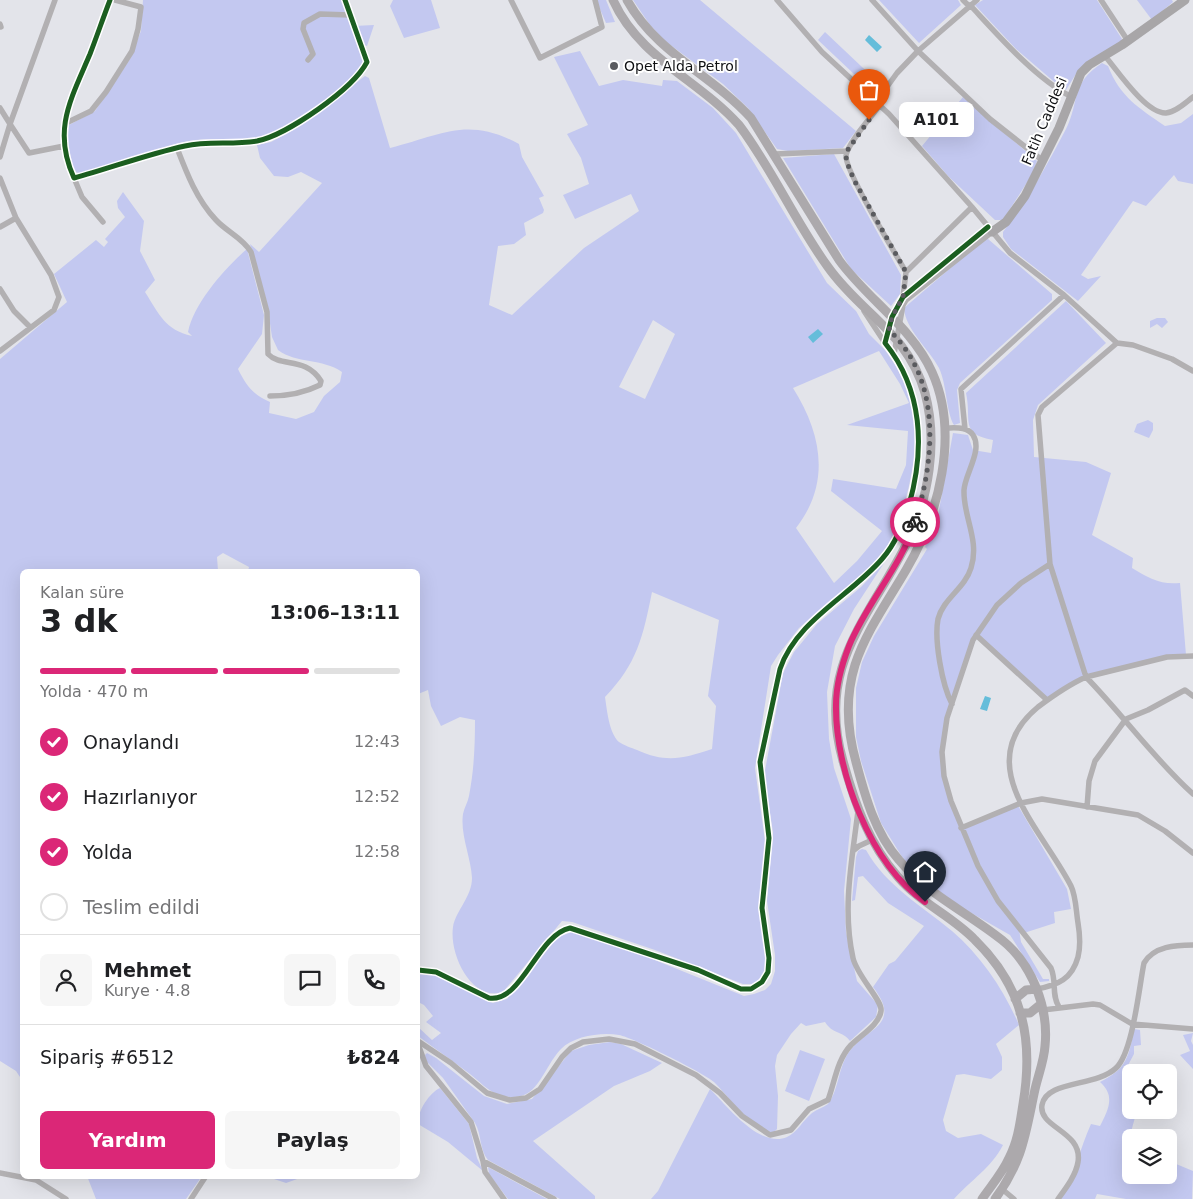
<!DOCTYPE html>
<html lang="tr">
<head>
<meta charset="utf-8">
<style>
  body { margin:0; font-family:"DejaVu Sans",sans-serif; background:#f6f6f6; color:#202124; height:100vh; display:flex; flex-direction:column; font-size:19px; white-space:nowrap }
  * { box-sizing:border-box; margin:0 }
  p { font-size:16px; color:#757577 }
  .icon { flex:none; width:28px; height:28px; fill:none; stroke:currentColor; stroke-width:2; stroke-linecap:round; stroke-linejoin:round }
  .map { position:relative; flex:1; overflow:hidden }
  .details { position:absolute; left:20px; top:569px; width:400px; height:610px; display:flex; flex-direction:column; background:#fff; border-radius:8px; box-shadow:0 5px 20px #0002 }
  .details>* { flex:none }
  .tools { position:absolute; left:1122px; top:1064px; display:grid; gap:10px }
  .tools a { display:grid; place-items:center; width:55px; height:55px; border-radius:8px; background:#fff; box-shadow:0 5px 20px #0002; font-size:25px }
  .pin { position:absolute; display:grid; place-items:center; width:42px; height:42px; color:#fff; margin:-51px -21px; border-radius:50% 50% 50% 0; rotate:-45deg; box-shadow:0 0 5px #0007 }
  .pin .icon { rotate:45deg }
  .courier { position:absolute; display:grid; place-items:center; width:50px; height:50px; margin:-25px; border:4px solid #db2777; border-radius:50%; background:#fff; color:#222; box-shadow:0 1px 6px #0007 }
  .bubble { position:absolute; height:35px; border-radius:8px; background:#fff; box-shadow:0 5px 20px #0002; font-size:16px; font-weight:700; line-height:35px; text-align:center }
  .headline em { font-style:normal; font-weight:700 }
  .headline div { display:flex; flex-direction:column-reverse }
  .headline { display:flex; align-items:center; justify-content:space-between; height:85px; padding:0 20px }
  h1 { font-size:32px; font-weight:700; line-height:38px }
  .bar { display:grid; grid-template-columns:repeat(4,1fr); gap:8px 5px; align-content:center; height:60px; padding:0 20px }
  .bar i { height:6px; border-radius:4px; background:#e0e0e0 }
  .bar .on { background:#db2777 }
  .bar p { grid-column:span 4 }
  .line { display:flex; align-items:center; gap:12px; padding:0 20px; border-top:1px solid #e0e0e0 }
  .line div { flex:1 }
  .round { display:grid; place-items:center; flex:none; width:52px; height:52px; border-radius:8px; background:#f6f6f6 }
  ol { padding:0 20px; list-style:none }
  li { display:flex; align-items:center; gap:15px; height:55px }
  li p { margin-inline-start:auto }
  li .icon { padding:5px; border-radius:50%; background:#db2777; color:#fff; stroke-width:4 }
  li:last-child { color:#757577 }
  li i { width:28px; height:28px; border:2px solid #e0e0e0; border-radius:50% }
  .button { display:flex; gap:10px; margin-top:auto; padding:10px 20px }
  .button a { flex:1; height:58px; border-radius:8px; background:#db2777; color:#fff; font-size:20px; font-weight:700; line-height:58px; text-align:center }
  .button a+a { background:#f6f6f6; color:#202124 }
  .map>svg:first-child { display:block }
  .green { fill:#c3c8f0; fill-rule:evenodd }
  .water { fill:#65bdda }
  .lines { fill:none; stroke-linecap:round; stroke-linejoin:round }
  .street { stroke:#b2b0b2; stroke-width:5.5 }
  .secondary { stroke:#a8a6a8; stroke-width:9 }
  .primary { stroke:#aca9ac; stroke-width:9 }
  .cycleway-casing { stroke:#fff; stroke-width:8 }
  .cycleway { stroke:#1b5e20; stroke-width:5 }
  .done { stroke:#5a5b5f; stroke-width:5; stroke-dasharray:0 9 }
  .route { stroke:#db2777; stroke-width:6 }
  .poi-dot { fill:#5a5b5f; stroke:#fff; stroke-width:2 }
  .labels { text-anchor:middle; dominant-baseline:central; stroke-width:4; stroke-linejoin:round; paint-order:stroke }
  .poi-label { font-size:14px; fill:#101114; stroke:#fff; text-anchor:start }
  .street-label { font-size:14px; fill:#101114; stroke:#fff }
</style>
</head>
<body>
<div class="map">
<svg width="1193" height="1199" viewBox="0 0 1193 1199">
  <rect width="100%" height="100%" fill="#e3e4ea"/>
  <!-- green -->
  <path class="green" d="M143,0H345L354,26L374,25L367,46L363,45C363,55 365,62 359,71C348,89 283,132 262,137C235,143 206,135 179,143C146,153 113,164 80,173L74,172L67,140L69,125L95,111L130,59L141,31Z
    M393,0H431L440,28L404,38L390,6Z
    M596,0H606L615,22L606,23Z
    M633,0H700L856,131L843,148L788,151L777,149L748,108L723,84L665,41L650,25Z
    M879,0H958L961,5L919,43Z
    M983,0H1097L1122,39L1119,44L1076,74L1066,90L1058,85L1016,49L975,5Z
    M1137,0H1172L1173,2L1152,20Z
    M825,32L880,84L873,92L818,40Z
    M580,51L599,86L623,80L662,86L663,80L677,81L713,108L736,133L827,283L856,311L869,334L885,350L896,366L910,394L914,411L916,450L909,486L900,522L887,547L869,568L799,628L778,655L771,666L755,768L765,841L759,908L766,958L764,975L753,984H743L655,950L572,922L562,921L503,992C471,1002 449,954 453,927C456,910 472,897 472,878C471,857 460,835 463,814C464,808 468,802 469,796C474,770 475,746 475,720L460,717L441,726L431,706L428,690L418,694V571H248L249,567L223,553L217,557L218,571H22V1080L16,1071L0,1061V359L67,302L54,274L96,240L104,247L108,242L105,239L125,217L118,208L117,201L123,192L144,221L140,251L155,280L145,292C159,314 165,330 192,336L188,332C194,303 225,268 247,249L264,315L262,334L238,369C246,385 253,395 270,402L269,413L296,419L314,412L324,396L340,382L342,372C322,358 297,364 278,350L272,337L267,303L250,244L259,252L322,183L301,172L288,177L274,176L260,158L257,145L271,142L293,130L365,76L369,78L390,148C442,135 467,116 519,144L522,157L544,196L539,198L544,210L543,213L524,223L526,235L514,244L498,246L489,305L512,315L584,248L639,211L631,194L575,219L563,195L589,184L581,158L567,134L588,125L554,57ZM653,320L675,334L645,399L619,387ZM879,351L900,384L909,403L847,425L908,431L906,465L896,489L833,479L831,491L882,531L857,561L834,583L796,528C831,483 822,434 793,388ZM652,592L719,620L708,696L716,706L712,749C682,759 666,763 637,750C632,748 623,745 619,742C609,733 607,710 605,697C637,664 643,637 652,592Z
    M1102,63L1108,66C1120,97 1139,108 1165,126L1181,123L1193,114V184L1178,181L1174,175L1146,206L1133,201L1081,275L1088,279L1101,276L1078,301L1011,249L1003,237V232C1028,200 1047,165 1066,129C1080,101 1070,84 1102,63Z
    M963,97L1037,161L1033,173L1003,220H995L949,177L922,146Z
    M834,154L901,275L900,294L891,306L851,269L783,158Z
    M988,239L1052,294V300L960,383L957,390L960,423L954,425C946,412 947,385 939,368C929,349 905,329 904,308L982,241Z
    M1066,301L1106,343L1038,405L1033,420L1034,457L1086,462L1111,473L1092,535L1133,558L1132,568C1149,578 1160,585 1180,583L1186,655L1086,677L1047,700L977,636L947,718L942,764L961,828L1017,804L1067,889L1071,909L1054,912L1055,923L1024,933L1019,929L1021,942L1043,979H1049V981L1040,982L1010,935L959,906L919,876L904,860L881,823L861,761L856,737V688L862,662L874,636L927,549L925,547L937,521L953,433L968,435L973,450L991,453L993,440C959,434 972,420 966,393Z
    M1157,318H1165L1168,322L1162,328L1157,324L1150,328V321Z
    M1148,420L1153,423V430L1149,438L1134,432L1137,424Z
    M884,563L854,609L835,646L827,692L829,739L834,768L851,819L844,891L846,932L857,981L878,1005L876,1017L850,1041C843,1031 832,1034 825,1022L806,1026L801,1023L791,1034L777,1055L775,1066L778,1096L777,1129L774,1132C752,1133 729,1096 714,1082C702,1072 634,1038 619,1035C601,1032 574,1036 561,1049C540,1071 538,1108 497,1094C487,1090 479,1081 470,1074C453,1061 435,1049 418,1036V1027L432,1040L441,1033L426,1022L433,1016L424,1005L418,1002V974L436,975L493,1003L507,999L558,937L572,932L635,952L744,996L754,994L765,990L771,984L775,971V955L767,901L773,832L764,776L783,673L794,652L817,624L861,587Z
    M862,849L866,850C886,886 921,905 952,931C981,956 1004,990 1019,1025L996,1044L1002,1057V1070L991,1079L964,1074L956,1075L943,1120L946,1131L958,1138L981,1134L1003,1145C991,1168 971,1180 954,1199H651L658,1191L710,1089C727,1106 760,1149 787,1137C797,1133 803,1120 812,1113C817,1109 823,1108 828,1104C838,1091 838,1072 846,1057C861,1028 905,1028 873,987L889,964L895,961L924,926L888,903L863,876L858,877L855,900L852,901L856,857L858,851Z
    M1134,1029L1140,1030L1141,1045L1134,1046V1054L1127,1067L1136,1072H1131V1110H1137L1128,1143L1131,1145V1175H1169V1161L1193,1171L1192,1199H1126L1097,1194L1095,1199H1061C1074,1177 1080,1148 1091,1124L1100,1126C1108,1110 1116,1096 1100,1082C1127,1069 1129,1056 1134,1029Z
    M1193,1033L1191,1041L1193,1045V1069L1180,1055L1190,1051L1183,1035Z
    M610,1042L621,1044L662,1063L650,1071L614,1086L533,1141L595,1196V1199H560L488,1160C479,1149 482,1135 475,1123L443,1078L426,1061L425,1055L427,1053L436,1058L484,1096L507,1104L532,1099L571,1051L589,1045Z
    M800,1050L825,1059L809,1101L785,1091Z
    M440,1088L469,1124L477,1158L483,1171L448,1142L418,1124C417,1112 429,1093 440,1088Z
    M488,1167L545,1198L548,1199H508L489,1174Z
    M87,1176H202L186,1199H96Z
    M274,1176H299L300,1178L286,1183L274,1179Z"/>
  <!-- water -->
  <path class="water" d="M869,35L882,47L877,52L865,40Z
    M818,329L823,334L813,343L808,337Z
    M985,696L991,698L987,711L980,709Z"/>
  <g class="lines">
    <!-- street -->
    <path class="street" d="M110,0C103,18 97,36 90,54C71,99 52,130 74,178C111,168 148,154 185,146C208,141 233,145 257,141C287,135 353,89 367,62L345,0
      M511,0L540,58L602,27L595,0
      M777,0L822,52L889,114L972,207
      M872,0L918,51L897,73L876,102
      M963,0L969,6
      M977,0L918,51L990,119L1042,160
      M1101,0L1128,41
      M970,5C997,34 1035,78 1070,96
      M0,24L1,27
      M1105,56C1117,70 1146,114 1166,113C1176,112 1185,103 1193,97
      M308,60L313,54L303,29L304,23L320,14L350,15
      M880,105C872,116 847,144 846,156C845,171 896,255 906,272L972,207L1010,253L1064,295L1117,343L1133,345L1172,359L1193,371
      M0,108L10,124
      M10,124L55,0
      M64,124L91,111L106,92L132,51L138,29L141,7L115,0
      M177,148C187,174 197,200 216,220C227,232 243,238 251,252L267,312L268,354C281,368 305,356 321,381L320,385C304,393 288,396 270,396
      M775,154L847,151
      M0,157L10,124L29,153L64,146
      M0,178L16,218L51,275L59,297L54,310L0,351
      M74,178L82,197L103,222
      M0,227L16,218
      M0,289L14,311L30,327
      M903,297L906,272
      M864,311L885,343
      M1117,343L1042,407L1038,415L1050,564L1086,677L1167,657L1193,656
      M894,354L903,305L906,300L992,232
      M945,428C955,428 967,426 973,435C983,450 965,474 964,490C963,517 980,540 971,568C965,588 943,599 938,619C934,640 942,685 952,704
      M965,429L961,389L1064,295
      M1050,564L1021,583L997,605L973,640L947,718L942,752L944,776L951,801L978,866L998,901L1051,968C1057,982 1051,994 1059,1007
      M976,635L1047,700
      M1087,807L1089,781L1095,761L1126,719L1148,710L1185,690L1193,696
      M961,828L1021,803L1042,799L1138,815L1165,831L1193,853
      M854,850L859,846L872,840
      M418,970L436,972L489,998C522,1003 537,935 570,928L698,970L741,989H751L762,982L768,972L769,958L762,908L769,838L760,762L780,669C796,621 850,596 882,559C896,543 903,524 909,505C925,449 923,390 885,343L892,317L903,297L988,227
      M1037,989C1058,985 1072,979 1078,957C1081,945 1080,935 1078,923C1076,911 1076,896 1071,886C1042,829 969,764 1038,707C1054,695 1068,685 1086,677C1123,715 1154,759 1193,794
      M1043,1010L1093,1004L1100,1005L1132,1024L1193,1029
      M418,1041L451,1063L487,1093L510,1100L526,1098L540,1089L562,1057L571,1048L583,1042L609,1039L635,1044L696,1075L720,1093L742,1116L770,1135L791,1130L809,1109L828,1100C835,1081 837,1060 851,1045C861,1035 879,1025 881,1011C883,1001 857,976 853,958C842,909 852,860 858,811
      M418,1044L426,1066L471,1122L483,1161L554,1199
      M483,1161L485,1172L504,1199
      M0,1173L36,1180L66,1199
      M1002,1189L1014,1199
      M191,1199L206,1176
      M1058,1199C1066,1188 1076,1175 1078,1162C1083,1131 1038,1128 1042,1105C1046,1080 1096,1087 1116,1068C1133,1052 1139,987 1144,963C1154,946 1176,945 1193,945"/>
    <!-- secondary -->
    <path class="secondary" d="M992,232L1006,222L1025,196L1059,128L1081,73L1089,65L1122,45L1185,0"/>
    <!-- primary -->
    <path class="primary" d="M613,0C639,58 699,80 739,125C773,170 795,222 828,267C862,315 907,331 925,393C938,441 929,499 907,543C868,620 816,666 843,761C855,804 869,844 898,877C920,903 952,916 975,940C1023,987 1034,1039 1023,1104C1020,1123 1018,1141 1009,1158C1003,1172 991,1186 982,1199
      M627,0C657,54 711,74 751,118L839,260C867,299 912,327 932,372C960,434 939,514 906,570C888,601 866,631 855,665C845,697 847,730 856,762C865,796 875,833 899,860C928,895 967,912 1002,940C1032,964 1049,1008 1045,1046C1044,1062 1037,1078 1034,1094C1025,1137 1022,1162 995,1199
      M1015,999L1026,990L1037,989
      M1020,1013H1030L1041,1004"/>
    <defs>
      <path id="cycleway" d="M110,0C103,18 97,36 90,54C71,99 52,130 74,178C111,168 148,154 185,146C208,141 233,145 257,141C287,135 353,89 367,62L345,0
        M418,970L436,972L489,998C522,1003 537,935 570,928L698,970L741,989H751L762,982L768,972L769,958L762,908L769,838L760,762L780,669C796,621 850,596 882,559C896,543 903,524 909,505C925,449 923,390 885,343L892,317L903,297L988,227"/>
    </defs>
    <!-- cycleway casing -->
    <use href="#cycleway" class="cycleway-casing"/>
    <!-- cycleway -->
    <use href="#cycleway" class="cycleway"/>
  </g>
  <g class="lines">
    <!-- done -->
    <path class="done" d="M869,120L847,151L846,160L854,180L906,272L903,297L892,317L889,330C942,380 935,459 915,522"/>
    <!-- route -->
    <path class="route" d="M915,522C901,567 867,602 849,646C842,664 836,685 836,705C835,770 870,864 925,902"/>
  </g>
  <!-- markers -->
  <circle class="poi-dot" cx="614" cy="66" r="5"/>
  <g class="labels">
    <!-- poi labels -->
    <g class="poi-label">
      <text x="624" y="66">Opet Alda Petrol</text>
    </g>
    <!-- street labels -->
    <g class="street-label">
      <text transform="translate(1044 121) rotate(-67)">Fatih Caddesi</text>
    </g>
  </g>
</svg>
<div class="tools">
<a><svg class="icon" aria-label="locate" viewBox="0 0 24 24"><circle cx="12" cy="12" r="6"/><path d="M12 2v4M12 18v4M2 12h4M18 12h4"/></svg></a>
<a><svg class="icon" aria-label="layers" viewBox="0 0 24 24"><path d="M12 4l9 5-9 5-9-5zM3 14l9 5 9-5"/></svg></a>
</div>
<div class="pin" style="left:869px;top:120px;background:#ea580c"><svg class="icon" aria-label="bag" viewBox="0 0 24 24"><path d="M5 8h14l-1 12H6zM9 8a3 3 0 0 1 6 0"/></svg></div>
<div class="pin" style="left:925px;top:902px;background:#1f2937"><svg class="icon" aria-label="home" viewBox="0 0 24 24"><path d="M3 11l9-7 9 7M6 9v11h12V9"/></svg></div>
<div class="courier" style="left:915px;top:522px"><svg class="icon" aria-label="bike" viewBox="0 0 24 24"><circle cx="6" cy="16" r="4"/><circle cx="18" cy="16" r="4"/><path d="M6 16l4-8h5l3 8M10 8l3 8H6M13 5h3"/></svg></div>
<div class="bubble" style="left:899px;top:102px;width:75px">A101</div>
<section class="details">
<div class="headline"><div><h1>3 dk</h1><p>Kalan süre</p></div><em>13:06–13:11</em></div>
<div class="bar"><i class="on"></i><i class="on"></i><i class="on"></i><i></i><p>Yolda · 470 m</p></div>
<ol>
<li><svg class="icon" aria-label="check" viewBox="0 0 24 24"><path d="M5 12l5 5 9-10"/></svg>Onaylandı<p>12:43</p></li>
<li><svg class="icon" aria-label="check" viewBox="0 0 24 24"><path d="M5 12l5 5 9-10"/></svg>Hazırlanıyor<p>12:52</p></li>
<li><svg class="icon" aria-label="check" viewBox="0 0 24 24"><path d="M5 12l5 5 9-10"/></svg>Yolda<p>12:58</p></li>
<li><i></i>Teslim edildi</li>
</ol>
<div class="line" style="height:90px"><a class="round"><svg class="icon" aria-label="person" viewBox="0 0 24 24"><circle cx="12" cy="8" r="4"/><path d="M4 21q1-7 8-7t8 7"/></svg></a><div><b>Mehmet</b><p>Kurye · 4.8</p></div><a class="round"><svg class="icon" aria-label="chat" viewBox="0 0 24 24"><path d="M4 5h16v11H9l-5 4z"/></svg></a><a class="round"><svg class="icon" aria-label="phone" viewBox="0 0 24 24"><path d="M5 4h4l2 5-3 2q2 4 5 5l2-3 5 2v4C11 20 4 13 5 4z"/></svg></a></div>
<div class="line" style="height:65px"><div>Sipariş #6512</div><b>₺824</b></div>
<div class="button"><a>Yardım</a><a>Paylaş</a></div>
</section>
</div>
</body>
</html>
